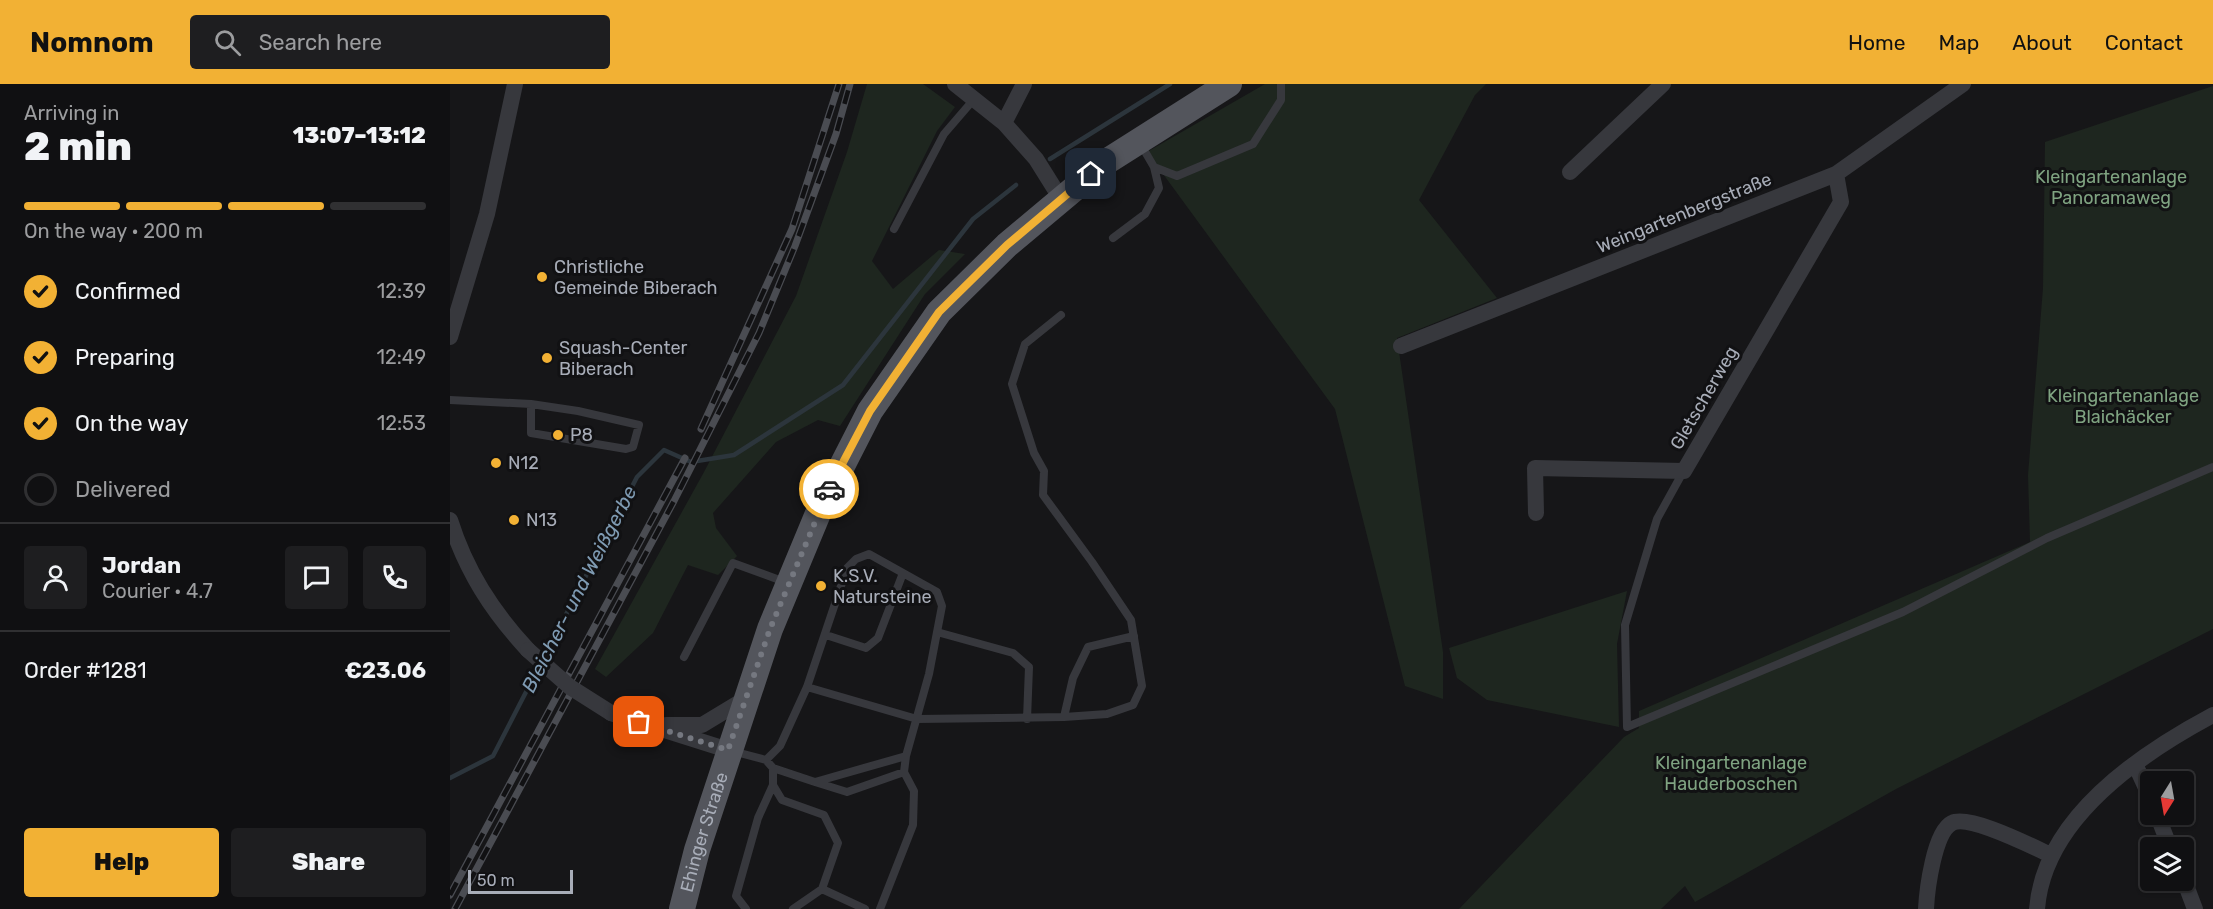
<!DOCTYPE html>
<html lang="en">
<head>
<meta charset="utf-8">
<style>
  body { margin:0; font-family:Rubik,sans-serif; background:#1e1e20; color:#f1f3f6; height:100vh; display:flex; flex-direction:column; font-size:22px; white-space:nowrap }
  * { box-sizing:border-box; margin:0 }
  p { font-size:20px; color:#9c9d9f }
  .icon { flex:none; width:33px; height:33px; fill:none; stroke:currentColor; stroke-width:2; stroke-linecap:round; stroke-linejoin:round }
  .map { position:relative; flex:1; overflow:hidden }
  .panel { display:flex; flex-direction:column; background:#101012; width:450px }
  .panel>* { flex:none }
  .needle { width:39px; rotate:191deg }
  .fabs { position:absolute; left:1690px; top:687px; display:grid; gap:12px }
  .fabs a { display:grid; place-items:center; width:54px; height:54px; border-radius:6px; background:#101012; box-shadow:0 2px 4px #0004,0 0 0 2px #303032; font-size:30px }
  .scale { position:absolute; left:18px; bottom:15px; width:105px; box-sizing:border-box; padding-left:6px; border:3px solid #a8adb8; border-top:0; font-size:16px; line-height:21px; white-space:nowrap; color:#a8adb8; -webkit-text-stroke:4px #111113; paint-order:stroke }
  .pin { position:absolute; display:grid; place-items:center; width:51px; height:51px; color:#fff; margin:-26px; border-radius:12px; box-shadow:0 3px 9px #0006 }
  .courier { position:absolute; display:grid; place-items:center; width:60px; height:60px; margin:-30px; border:4px solid #f2b134; border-radius:50%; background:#fff; color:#222; box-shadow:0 2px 8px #0007 }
  .summary em { font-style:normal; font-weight:800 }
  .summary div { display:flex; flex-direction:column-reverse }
  .summary { display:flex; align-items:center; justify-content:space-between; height:102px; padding:0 24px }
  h1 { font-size:39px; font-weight:800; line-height:45px }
  .bar { display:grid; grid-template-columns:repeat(4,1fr); gap:9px 6px; align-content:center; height:72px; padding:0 24px }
  .bar i { height:8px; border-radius:4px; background:#303032 }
  .bar .selected { background:#f2b134 }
  .bar p { grid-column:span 4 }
  .line { display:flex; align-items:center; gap:15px; padding:0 24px; border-top:2px solid #303032 }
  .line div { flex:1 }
  .round { display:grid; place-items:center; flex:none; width:63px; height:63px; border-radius:6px; background:#1e1e20 }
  ol { padding:0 24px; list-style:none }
  li { display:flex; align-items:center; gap:18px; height:66px }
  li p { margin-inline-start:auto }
  li .icon { padding:6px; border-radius:50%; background:#f2b134; color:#111; stroke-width:4 }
  li:last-child { color:#9c9d9f }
  li i { width:33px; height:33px; border:3px solid #303032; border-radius:50% }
  .button { display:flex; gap:12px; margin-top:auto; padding:12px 24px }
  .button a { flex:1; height:69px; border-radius:6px; background:#f2b134; color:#111; font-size:24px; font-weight:800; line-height:69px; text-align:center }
  .button a+a { background:#1e1e20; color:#f1f3f6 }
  header { display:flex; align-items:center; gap:36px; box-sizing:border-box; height:84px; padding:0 30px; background:#f2b134; color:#111 }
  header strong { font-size:28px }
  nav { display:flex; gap:33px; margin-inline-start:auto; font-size:21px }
  .search { width:420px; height:54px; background:#1e1e20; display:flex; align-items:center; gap:15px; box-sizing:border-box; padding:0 21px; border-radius:6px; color:#9c9d9f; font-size:22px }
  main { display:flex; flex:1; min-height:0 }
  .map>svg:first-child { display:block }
  .green { fill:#1e261f }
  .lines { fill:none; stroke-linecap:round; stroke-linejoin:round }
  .stream { stroke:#2c353c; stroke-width:4.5 }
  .lane { stroke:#37383d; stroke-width:8 }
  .street { stroke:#37383d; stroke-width:16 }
  .primary { stroke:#53555c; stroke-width:26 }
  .rail-casing { stroke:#4a4c52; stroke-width:7 }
  .rail { stroke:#111113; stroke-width:4.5; stroke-dasharray:14; stroke-linecap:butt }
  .street-bridge { stroke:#37383d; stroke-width:16 }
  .done { stroke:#757880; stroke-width:6; stroke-dasharray:0 10.8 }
  .route { stroke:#f2b134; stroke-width:8 }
  .poi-dot { fill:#f2b134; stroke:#111113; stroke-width:2 }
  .labels { text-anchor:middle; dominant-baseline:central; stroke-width:6; stroke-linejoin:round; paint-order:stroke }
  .park-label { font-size:18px; fill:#7fa381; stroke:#111113 }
  .street-label { font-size:18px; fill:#a8adb8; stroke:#111113 }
  .poi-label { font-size:18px; fill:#a8adb8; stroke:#111113; text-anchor:start }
  .water-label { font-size:20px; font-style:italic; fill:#7f9bb3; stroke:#111113 }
</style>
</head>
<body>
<header>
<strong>Nomnom</strong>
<div class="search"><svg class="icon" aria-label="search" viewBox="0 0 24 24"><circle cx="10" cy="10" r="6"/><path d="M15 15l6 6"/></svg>Search here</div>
<nav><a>Home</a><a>Map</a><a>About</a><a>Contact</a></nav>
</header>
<main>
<section class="panel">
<div class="summary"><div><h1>2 min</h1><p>Arriving in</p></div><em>13:07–13:12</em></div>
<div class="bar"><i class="selected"></i><i class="selected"></i><i class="selected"></i><i></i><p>On the way · 200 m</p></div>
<ol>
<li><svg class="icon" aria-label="check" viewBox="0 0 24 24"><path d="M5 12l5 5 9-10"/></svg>Confirmed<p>12:39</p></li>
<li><svg class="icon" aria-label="check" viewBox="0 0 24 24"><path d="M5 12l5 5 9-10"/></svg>Preparing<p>12:49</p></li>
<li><svg class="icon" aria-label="check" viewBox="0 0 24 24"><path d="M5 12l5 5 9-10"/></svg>On the way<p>12:53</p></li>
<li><i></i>Delivered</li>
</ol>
<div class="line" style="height:108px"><a class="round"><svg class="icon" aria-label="person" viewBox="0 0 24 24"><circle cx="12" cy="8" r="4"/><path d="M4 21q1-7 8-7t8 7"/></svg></a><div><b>Jordan</b><p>Courier · 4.7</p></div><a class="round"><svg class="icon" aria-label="chat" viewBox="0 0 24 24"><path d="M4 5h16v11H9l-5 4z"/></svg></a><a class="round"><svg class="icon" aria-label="phone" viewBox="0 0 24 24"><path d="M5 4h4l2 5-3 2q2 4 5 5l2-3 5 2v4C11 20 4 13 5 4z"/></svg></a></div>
<div class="line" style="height:78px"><div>Order #1281</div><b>€23.06</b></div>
<div class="button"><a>Help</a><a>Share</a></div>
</section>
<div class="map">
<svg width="1763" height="825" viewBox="0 0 1763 825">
  <rect width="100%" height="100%" fill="#161618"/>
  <!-- green -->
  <path class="green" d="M417,0H473L505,23L487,47L422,177L443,205L489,166L515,170L475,210L390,342L368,336L326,358L263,429L266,444L287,472L268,491L238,481L203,549L156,593L145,585L254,388L346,212L397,68Z
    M815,0H1036L1025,11L969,116L1047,214L947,254L993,568V615L955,602L885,325L697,68Z
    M1763,2V545L1446,705L1245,818L1235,802L1211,825H1009L1174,653L1189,644V627L1580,458L1578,391L1593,204L1595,58Z
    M1177,507L1167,560L1169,643L1037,616L1007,594L999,564Z"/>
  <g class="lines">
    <!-- stream -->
    <path class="stream" d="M600,75L720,0
      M0,694L43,672L187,393L214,366L241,378L284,371L393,301L523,135L566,101"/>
    <!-- lane -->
    <path class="lane" d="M704,83L727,92L803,60L831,16V0
      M444,145L494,50L525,14
      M663,154L695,130L709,104L704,83L690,59
      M0,316L81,320L128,327L189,341L183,363L176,365L81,349V320
      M1233,388L1207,435L1175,541L1177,643L1453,528L1597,454L1763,383
      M487,548L563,569L579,583L577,635
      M376,551L416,564L428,554L453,489
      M234,573L283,479L335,498
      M357,603L467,635L614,633L657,630L683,621L692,602L681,536L642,478L593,411L594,387L584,369L562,300L575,260L611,231
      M614,633L623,594L638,563L684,552
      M282,667L316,676L323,684L365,698L456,672L479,590L492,522L487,508L419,470L406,475L397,484L357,603L330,662L316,676
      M365,698L397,708L454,688L456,672
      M323,701L332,716L374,731L388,759L372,805L343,825
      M372,805L415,825
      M296,825L286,812L308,734L323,701V684
      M430,825L463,741L464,707L454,688"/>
    <!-- street -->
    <path class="street" d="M505,0L554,39L586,75L611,115
      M554,39L574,0
      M1120,88L1213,0
      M0,253L37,130L65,0
      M951,262L1386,90L1513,0
      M1086,429L1085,384L1234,387L1391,118L1386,90
      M0,436C16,487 42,527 78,566
      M161,629L278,666
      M216,641H252L295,615
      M1685,680L1701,715
      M1707,730L1720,764
      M1734,796L1745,825
      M1476,825C1477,806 1484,748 1502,739C1519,730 1583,763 1601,771
      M1587,825C1594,734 1690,670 1763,631"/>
    <!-- primary -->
    <path class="primary" id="s1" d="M232,825L247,766L320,545L369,427L420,327L489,228L557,161L656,78L779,0"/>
    <defs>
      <path id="rail" d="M251,345L342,145L389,0
        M0,811L235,374
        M5,825L224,417L309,249L345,162L386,50L400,0"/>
    </defs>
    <!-- rail casing -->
    <use href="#rail" class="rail-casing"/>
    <!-- rail -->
    <use href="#rail" class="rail"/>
    <!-- street-bridge -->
    <path class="street-bridge" d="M78,566L120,603L161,629"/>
  </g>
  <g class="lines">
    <!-- done -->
    <path class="done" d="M189,638L278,666L320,545L379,405"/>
    <!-- route -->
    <path class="route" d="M379,405L420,327L489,228L557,161L641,90"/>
  </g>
  <!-- markers -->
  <g class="poi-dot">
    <circle cx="92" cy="193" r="6"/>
    <circle cx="97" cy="274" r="6"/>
    <circle cx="108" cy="351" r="6"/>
    <circle cx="46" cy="379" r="6"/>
    <circle cx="64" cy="436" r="6"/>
    <circle cx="371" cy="502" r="6"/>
  </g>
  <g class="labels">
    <!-- park labels -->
    <g class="park-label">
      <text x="1661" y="93">Kleingartenanlage<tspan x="1661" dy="21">Panoramaweg</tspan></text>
      <text x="1673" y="312">Kleingartenanlage<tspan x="1673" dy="21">Blaichäcker</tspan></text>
      <text x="1281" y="679">Kleingartenanlage<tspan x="1281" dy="21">Hauderboschen</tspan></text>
    </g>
    <!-- street labels -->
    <g class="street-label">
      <text transform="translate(1234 129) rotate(-22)">Weingartenbergstraße</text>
      <text transform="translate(1254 314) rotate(-60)">Gletscherweg</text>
      <text stroke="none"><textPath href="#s1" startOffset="80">Ehinger Straße</textPath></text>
    </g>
    <!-- poi labels -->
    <g class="poi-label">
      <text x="104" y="183">Christliche<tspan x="104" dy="21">Gemeinde Biberach</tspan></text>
      <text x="109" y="264">Squash-Center<tspan x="109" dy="21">Biberach</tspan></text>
      <text x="120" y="351">P8</text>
      <text x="58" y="379">N12</text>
      <text x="76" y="436">N13</text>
      <text x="383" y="492">K.S.V.<tspan x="383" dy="21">Natursteine</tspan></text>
    </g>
    <!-- water labels -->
    <g class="water-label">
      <text transform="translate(129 505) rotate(-63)">Bleicher- und Weißgerbe</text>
    </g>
  </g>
</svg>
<div class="fabs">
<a><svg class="needle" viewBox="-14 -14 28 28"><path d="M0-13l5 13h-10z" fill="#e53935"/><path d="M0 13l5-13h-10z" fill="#9c9d9f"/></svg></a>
<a><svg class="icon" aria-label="layers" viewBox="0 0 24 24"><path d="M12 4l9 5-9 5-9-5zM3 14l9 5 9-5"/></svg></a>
</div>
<div class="scale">50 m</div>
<div class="pin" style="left:189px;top:638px;background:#ea580c"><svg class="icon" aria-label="bag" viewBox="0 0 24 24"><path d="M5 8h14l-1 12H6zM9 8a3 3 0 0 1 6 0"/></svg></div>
<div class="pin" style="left:641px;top:90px;background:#1f2937"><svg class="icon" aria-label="home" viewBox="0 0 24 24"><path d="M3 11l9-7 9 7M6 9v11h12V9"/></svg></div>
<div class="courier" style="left:379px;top:405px"><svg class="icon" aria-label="car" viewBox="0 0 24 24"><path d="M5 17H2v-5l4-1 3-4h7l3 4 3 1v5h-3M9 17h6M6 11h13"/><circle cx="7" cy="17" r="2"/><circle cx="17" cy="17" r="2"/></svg></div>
</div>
</main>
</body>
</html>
